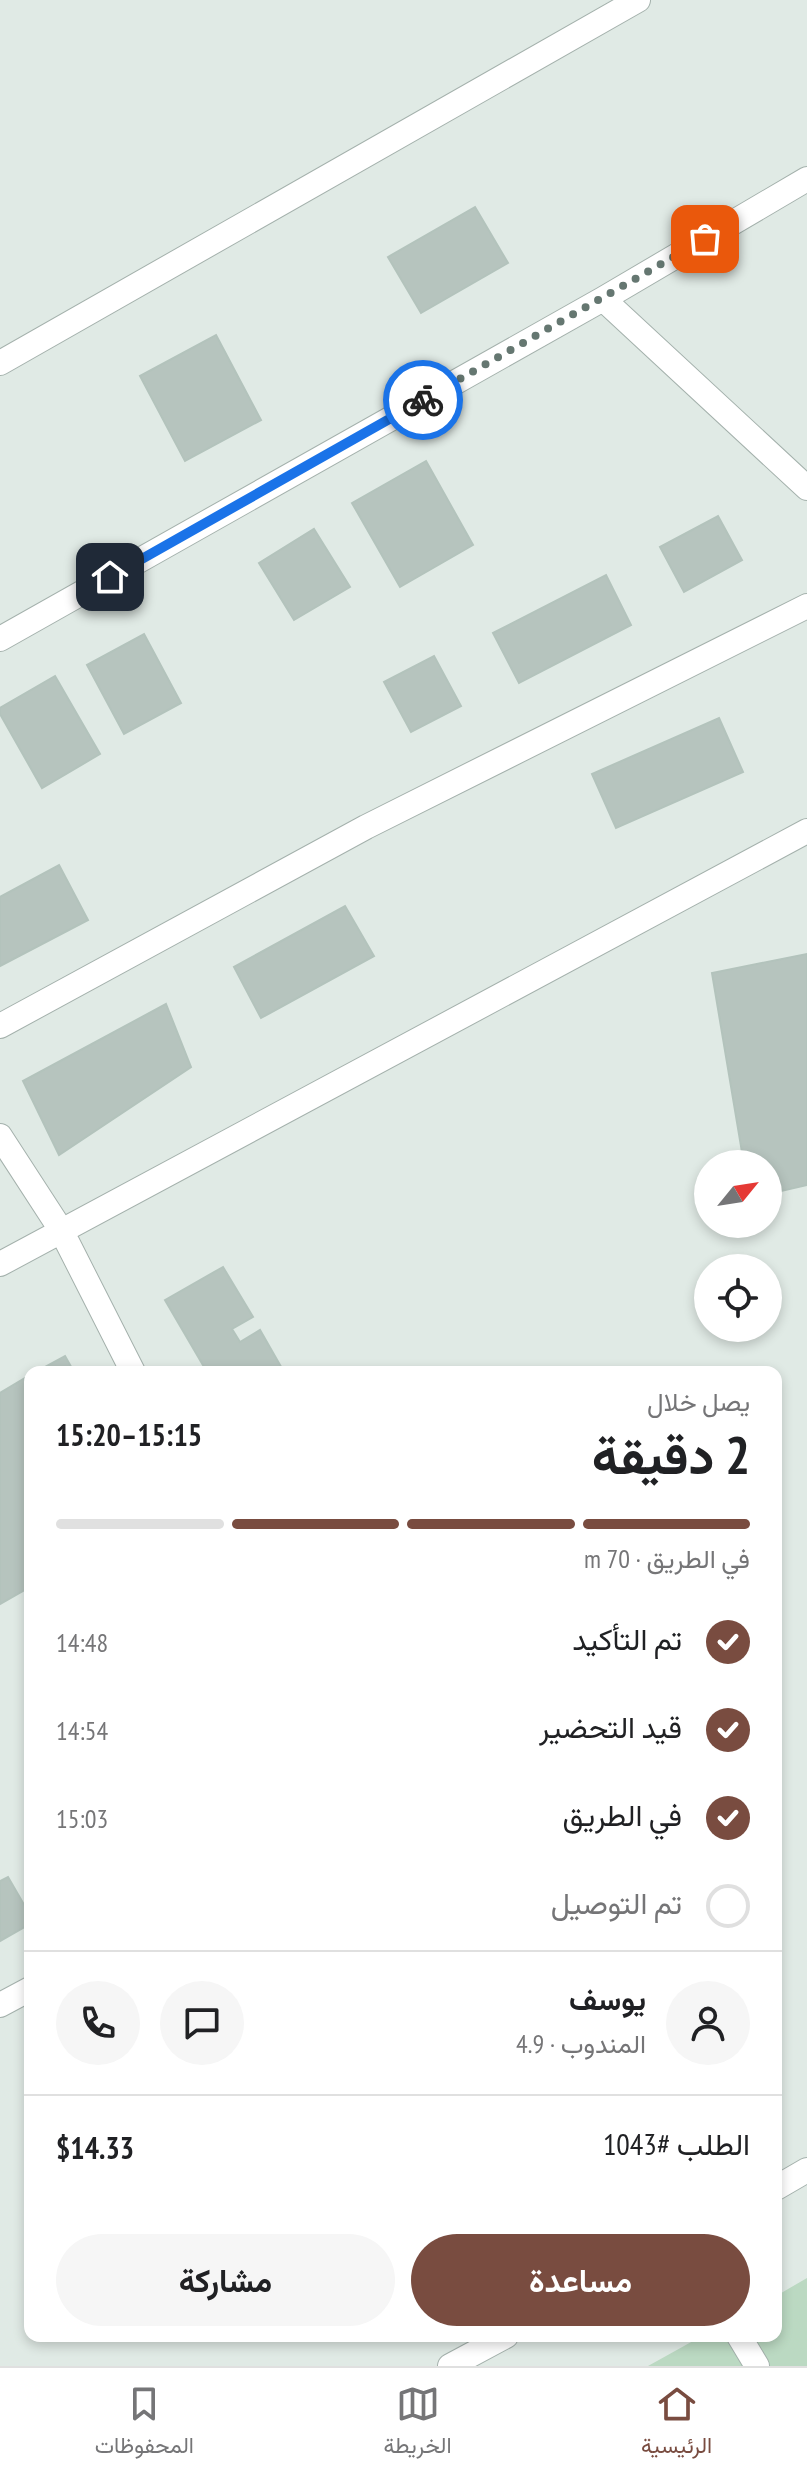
<!DOCTYPE html>
<html lang="ar">
<head>
<meta charset="utf-8">
<style>
  body { margin:0; font-family:"PT Sans Narrow",Vazirmatn,sans-serif; background:#f6f6f6; color:#202124; direction:rtl; height:100vh; display:flex; flex-direction:column; font-size:30px; white-space:nowrap }
  * { box-sizing:border-box; margin:0 }
  p { font-size:26px; color:#757577 }
  .icon { flex:none; width:44px; height:44px; fill:none; stroke:currentColor; stroke-width:2; stroke-linecap:round; stroke-linejoin:round }
  .map { position:relative; flex:1; overflow:hidden; direction:ltr }
  .panel { position:absolute; left:24px; top:1366px; width:758px; height:976px; display:flex; flex-direction:column; background:#fff; border-radius:16px; box-shadow:0 4px 12px #0003; direction:rtl }
  .panel>* { flex:none }
  .needle { width:52px; rotate:60deg }
  .controls { position:absolute; left:694px; top:1150px; display:grid; gap:16px }
  .controls a { display:grid; place-items:center; width:88px; height:88px; border-radius:50%; background:#fff; box-shadow:0 4px 12px #0003; font-size:40px }
  .pin { position:absolute; display:grid; place-items:center; width:68px; height:68px; color:#fff; margin:-34px; border-radius:16px; box-shadow:0 4px 12px #0006 }
  .courier { position:absolute; display:grid; place-items:center; width:80px; height:80px; margin:-40px; border:6px solid #1a73e8; border-radius:50%; background:#fff; color:#222; box-shadow:0 2px 10px #0007 }
  .overview em { font-style:normal; font-weight:700 }
  .overview div { display:flex; flex-direction:column-reverse }
  .overview { display:flex; align-items:center; justify-content:space-between; height:136px; padding:0 32px }
  h1 { font-size:52px; font-weight:700; line-height:60px }
  .bar { display:grid; grid-template-columns:repeat(4,1fr); gap:12px 8px; align-content:center; height:96px; padding:0 32px }
  .bar i { height:10px; border-radius:6px; background:#e0e0e0 }
  .bar .on { background:#794c40 }
  .bar p { grid-column:span 4 }
  .line { display:flex; align-items:center; gap:20px; padding:0 32px; border-top:2px solid #e0e0e0 }
  .line div { flex:1 }
  .round { display:grid; place-items:center; flex:none; width:84px; height:84px; border-radius:42px; background:#f6f6f6 }
  ol { padding:0 32px; list-style:none }
  li { display:flex; align-items:center; gap:24px; height:88px }
  li p { margin-inline-start:auto }
  li .icon { padding:8px; border-radius:50%; background:#794c40; color:#fff; stroke-width:4 }
  li:last-child { color:#757577 }
  li i { width:44px; height:44px; border:4px solid #e0e0e0; border-radius:50% }
  .cta { display:flex; gap:16px; margin-top:auto; padding:16px 32px }
  .cta a { flex:1; height:92px; border-radius:48px; background:#794c40; color:#fff; font-size:32px; font-weight:700; line-height:92px; text-align:center }
  .cta a+a { background:#f6f6f6; color:#202124 }
  .menu { display:flex; justify-content:space-around; align-items:center; height:112px; border-top:2px solid #e0e0e0; background:#fff; font-size:22px; color:#757577 }
  .menu a { display:grid; justify-items:center; gap:4px }
  .menu .on { color:#794c40 }
  .map>svg:first-child { display:block }
  .green { fill:#bbd9c2 }
  .building { fill:#b6c4be; stroke:#b3c3bc; stroke-width:2 }
  .lines { fill:none; stroke-linecap:round; stroke-linejoin:round }
  .minor-casing { stroke:#a4b1ac; stroke-width:26 }
  .minor { stroke:#fff; stroke-width:24 }
  .done { stroke:#657771; stroke-width:8; stroke-dasharray:0 14.4 }
  .route { stroke:#1a73e8; stroke-width:10 }
</style>
</head>
<body>
<div class="map">
<svg width="807" height="2366" viewBox="0 0 807 2366">
  <rect width="100%" height="100%" fill="#e0eae5"/>
  <!-- green -->
  <path class="green" d="M807,2278V2366H648L702,2336H776V2296Z"/>
  <!-- building -->
  <path class="building" d="M475,207L508,263L421,313L388,257Z
    M216,335L261,420L185,461L140,376Z
    M426,461L473,545L400,587L352,503Z
    M718,516L742,560L684,592L660,547Z
    M314,529L350,587L294,620L259,563Z
    M606,575L631,625L519,683L493,633Z
    M144,634L181,703L124,734L87,665Z
    M434,656L461,706L411,732L384,682Z
    M55,676L100,754L42,788L0,714V708Z
    M719,718L743,772L616,828L592,774Z
    M59,865L88,920L0,966V897Z
    M345,906L374,956L261,1018L234,967Z
    M807,954V1185L768,1194V1164H744L712,973Z
    M166,1004L191,1067L59,1155L23,1081Z
    M223,1267L253,1317L232,1329L240,1342L260,1330L284,1372H207L165,1300Z
    M65,1356L74,1372H36Z
    M30,1375V1587L0,1604V1393Z
    M8,1877L30,1915V1924L0,1941V1881Z"/>
  <g class="lines">
    <defs>
      <path id="minor" d="M603,299L807,488
        M0,363L638,0
        M0,639L603,299L807,179
        M0,1026L366,827L807,606
        M0,1136L61,1230L133,1372
        M0,1264L807,831
        M0,2005L30,1989
        M776,2188L807,2170
        M739,2336L757,2366
        M450,2366L506,2336"/>
    </defs>
    <!-- minor casing -->
    <use href="#minor" class="minor-casing"/>
    <!-- minor -->
    <use href="#minor" class="minor"/>
  </g>
  <g class="lines">
    <!-- done -->
    <path class="done" d="M423,400L705,239"/>
    <!-- route -->
    <path class="route" d="M110,577L423,400"/>
  </g>
</svg>
<div class="controls">
<a><svg class="needle" viewBox="-14 -14 28 28"><path d="M0-13l5 13h-10z" fill="#e53935"/><path d="M0 13l5-13h-10z" fill="#757577"/></svg></a>
<a><svg class="icon" aria-label="locate" viewBox="0 0 24 24"><circle cx="12" cy="12" r="6"/><path d="M12 2v4M12 18v4M2 12h4M18 12h4"/></svg></a>
</div>
<div class="pin" style="left:705px;top:239px;background:#ea580c"><svg class="icon" aria-label="bag" viewBox="0 0 24 24"><path d="M5 8h14l-1 12H6zM9 8a3 3 0 0 1 6 0"/></svg></div>
<div class="pin" style="left:110px;top:577px;background:#1f2937"><svg class="icon" aria-label="home" viewBox="0 0 24 24"><path d="M3 11l9-7 9 7M6 9v11h12V9"/></svg></div>
<div class="courier" style="left:423px;top:400px"><svg class="icon" aria-label="bike" viewBox="0 0 24 24"><circle cx="6" cy="16" r="4"/><circle cx="18" cy="16" r="4"/><path d="M6 16l4-8h5l3 8M10 8l3 8H6M13 5h3"/></svg></div>
<section class="panel">
<div class="overview"><div><h1>2 دقيقة</h1><p>يصل خلال</p></div><em>15:15–15:20</em></div>
<div class="bar"><i class="on"></i><i class="on"></i><i class="on"></i><i></i><p>في الطريق · 70 m</p></div>
<ol>
<li><svg class="icon" aria-label="check" viewBox="0 0 24 24"><path d="M5 12l5 5 9-10"/></svg>تم التأكيد<p>14:48</p></li>
<li><svg class="icon" aria-label="check" viewBox="0 0 24 24"><path d="M5 12l5 5 9-10"/></svg>قيد التحضير<p>14:54</p></li>
<li><svg class="icon" aria-label="check" viewBox="0 0 24 24"><path d="M5 12l5 5 9-10"/></svg>في الطريق<p>15:03</p></li>
<li><i></i>تم التوصيل</li>
</ol>
<div class="line" style="height:144px"><a class="round"><svg class="icon" aria-label="person" viewBox="0 0 24 24"><circle cx="12" cy="8" r="4"/><path d="M4 21q1-7 8-7t8 7"/></svg></a><div><b>يوسف</b><p>المندوب · 4.9</p></div><a class="round"><svg class="icon" aria-label="chat" viewBox="0 0 24 24"><path d="M4 5h16v11H9l-5 4z"/></svg></a><a class="round"><svg class="icon" aria-label="phone" viewBox="0 0 24 24"><path d="M5 4h4l2 5-3 2q2 4 5 5l2-3 5 2v4C11 20 4 13 5 4z"/></svg></a></div>
<div class="line" style="height:104px"><div>الطلب #1043</div><b>$14.33</b></div>
<div class="cta"><a>مساعدة</a><a>مشاركة</a></div>
</section>
</div>
<nav class="menu">
<a class="on"><svg class="icon" aria-label="home" viewBox="0 0 24 24"><path d="M3 11l9-7 9 7M6 9v11h12V9"/></svg>الرئيسية</a>
<a><svg class="icon" aria-label="map" viewBox="0 0 24 24"><path d="M3 6l6-2 6 2 6-2v14l-6 2-6-2-6 2zM9 4v14M15 6v14"/></svg>الخريطة</a>
<a><svg class="icon" aria-label="saved" viewBox="0 0 24 24"><path d="M7 4h10v16l-5-4-5 4z"/></svg>المحفوظات</a>
</nav>
</body>
</html>
